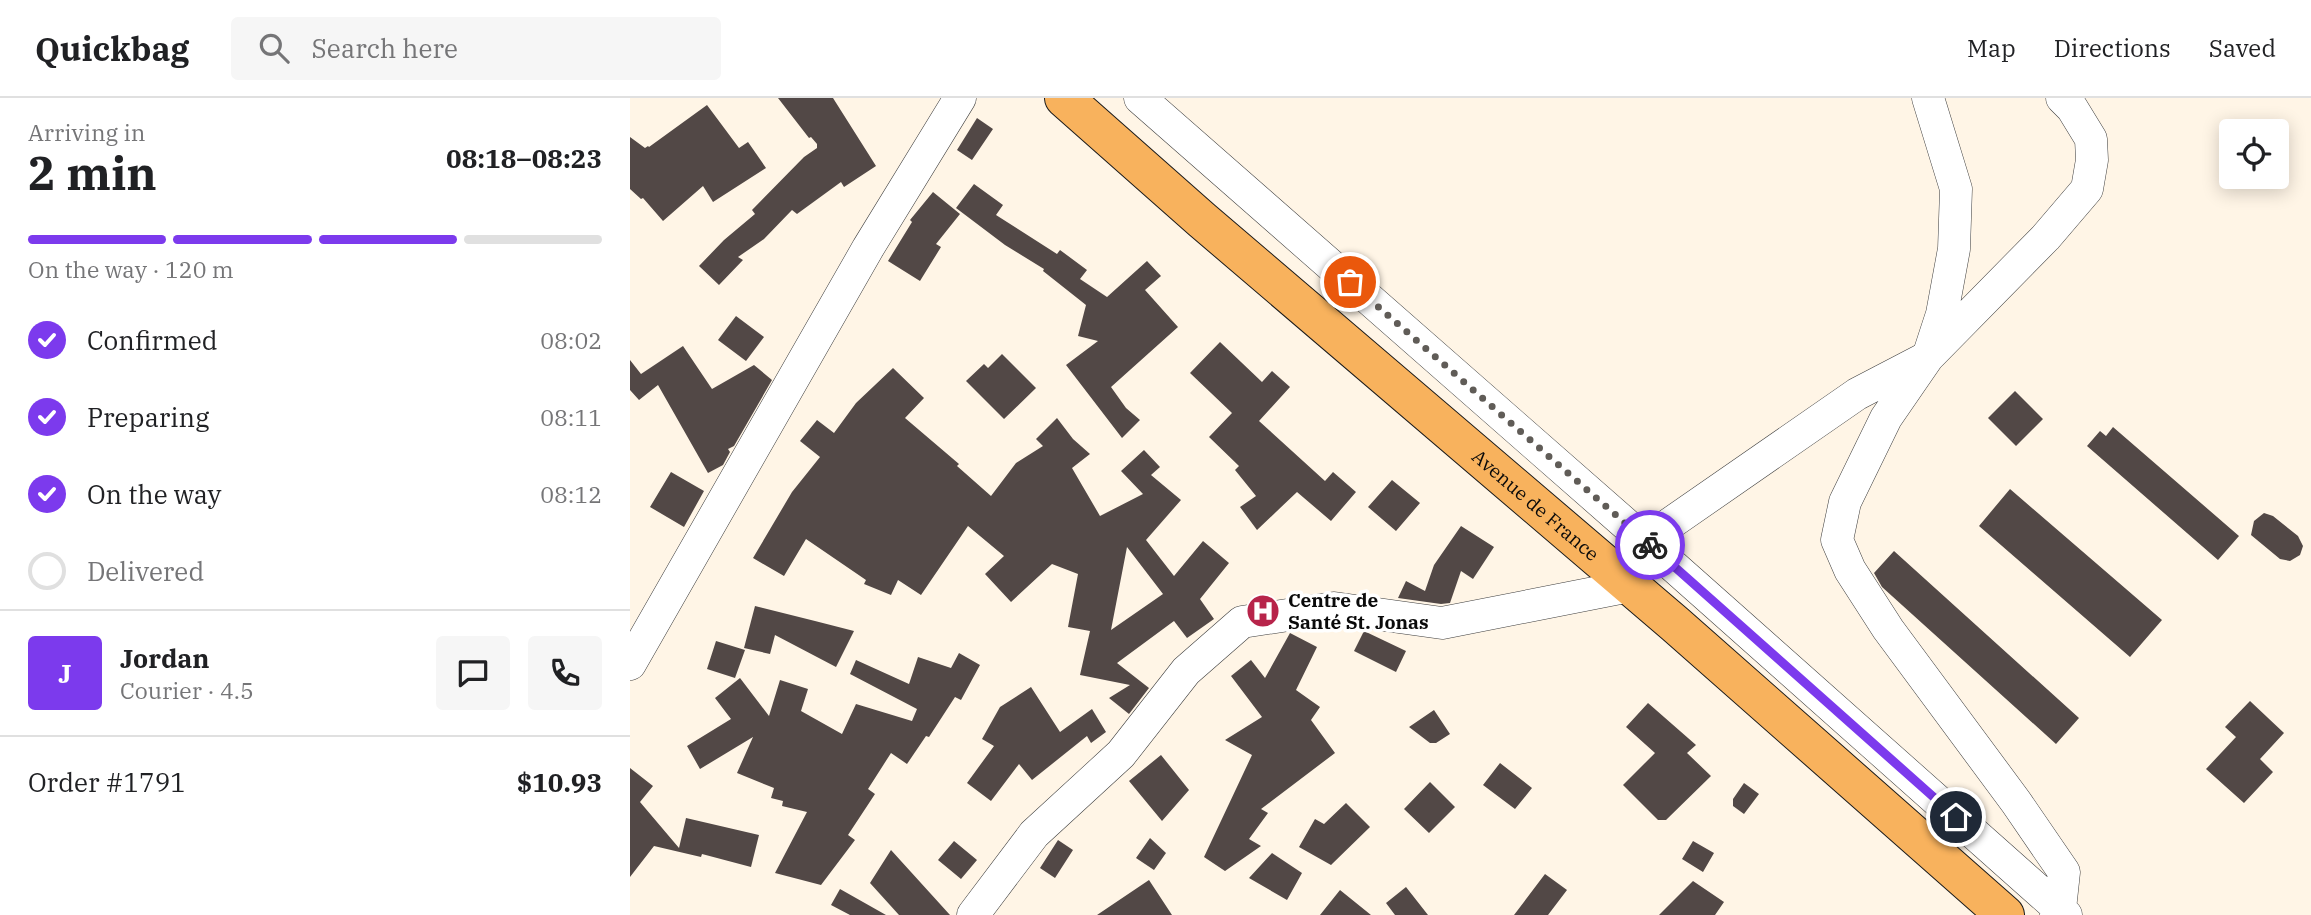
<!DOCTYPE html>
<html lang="en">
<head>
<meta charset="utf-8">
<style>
  body { margin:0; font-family:"IBM Plex Serif",serif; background:#f6f6f6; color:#202124; height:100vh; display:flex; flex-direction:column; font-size:26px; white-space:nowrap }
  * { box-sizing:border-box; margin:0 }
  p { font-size:23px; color:#757577 }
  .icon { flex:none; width:38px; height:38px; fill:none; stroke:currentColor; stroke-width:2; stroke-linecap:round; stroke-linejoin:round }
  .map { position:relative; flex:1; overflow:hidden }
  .drawer { display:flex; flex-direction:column; background:#fff; width:630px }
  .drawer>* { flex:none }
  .tools { position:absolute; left:1589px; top:21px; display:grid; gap:14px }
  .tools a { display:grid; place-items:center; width:70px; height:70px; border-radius:7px; background:#fff; box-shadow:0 4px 18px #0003; font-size:35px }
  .pin { position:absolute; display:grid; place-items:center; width:60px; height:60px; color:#fff; margin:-30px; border:4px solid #fff; border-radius:50%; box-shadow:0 2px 7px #0007 }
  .courier { position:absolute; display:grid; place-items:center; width:70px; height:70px; margin:-35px; border:5px solid #7c3aed; border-radius:50%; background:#fff; color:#222; box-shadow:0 2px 9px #0007 }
  .summary em { font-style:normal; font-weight:700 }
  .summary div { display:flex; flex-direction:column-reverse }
  .summary { display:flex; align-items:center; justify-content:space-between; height:119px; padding:0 28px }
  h1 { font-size:46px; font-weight:700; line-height:52px }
  .bar { display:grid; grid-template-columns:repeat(4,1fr); gap:10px 7px; align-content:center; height:84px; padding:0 28px }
  .bar i { height:9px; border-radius:5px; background:#e0e0e0 }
  .bar .current { background:#7c3aed }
  .bar p { grid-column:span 4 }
  .line { display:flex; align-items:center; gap:18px; padding:0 28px; border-top:2px solid #e0e0e0 }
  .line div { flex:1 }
  .round { display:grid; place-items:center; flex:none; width:74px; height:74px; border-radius:7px; background:#f6f6f6 }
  ol { padding:0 28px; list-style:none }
  li { display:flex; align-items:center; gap:21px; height:77px }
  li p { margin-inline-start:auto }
  li .icon { padding:7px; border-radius:50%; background:#7c3aed; color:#fff; stroke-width:4 }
  li:last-child { color:#757577 }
  li i { width:38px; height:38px; border:4px solid #e0e0e0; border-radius:50% }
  header { display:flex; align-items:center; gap:42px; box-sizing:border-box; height:98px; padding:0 35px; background:#fff; border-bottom:2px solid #e0e0e0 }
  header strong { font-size:33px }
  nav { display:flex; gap:38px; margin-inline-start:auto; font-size:24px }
  .search { width:490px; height:63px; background:#f6f6f6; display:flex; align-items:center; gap:18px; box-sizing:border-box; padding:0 24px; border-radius:7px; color:#757577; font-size:26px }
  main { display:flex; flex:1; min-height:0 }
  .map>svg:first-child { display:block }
  .building { fill:#524846; fill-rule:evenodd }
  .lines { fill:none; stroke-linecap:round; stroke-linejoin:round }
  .minor-casing { stroke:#3d3d3d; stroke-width:33 }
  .major-casing { stroke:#1b1b1b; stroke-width:40 }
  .minor { stroke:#fff; stroke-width:32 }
  .major { stroke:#f8b25d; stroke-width:38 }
  .done { stroke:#605c57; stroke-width:7; stroke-dasharray:0 12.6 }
  .route { stroke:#7c3aed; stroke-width:9 }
  .labels { text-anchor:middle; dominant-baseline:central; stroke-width:7; stroke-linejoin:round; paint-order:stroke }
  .street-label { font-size:19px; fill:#0a0a0a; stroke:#fff }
  .poi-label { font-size:19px; font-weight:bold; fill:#0a0a0a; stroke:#fff; text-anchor:start }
</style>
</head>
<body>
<header>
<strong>Quickbag</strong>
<div class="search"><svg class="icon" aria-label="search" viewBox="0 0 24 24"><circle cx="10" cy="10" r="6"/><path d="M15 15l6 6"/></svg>Search here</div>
<nav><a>Map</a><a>Directions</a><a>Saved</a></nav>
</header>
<main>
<section class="drawer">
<div class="summary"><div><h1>2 min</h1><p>Arriving in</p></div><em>08:18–08:23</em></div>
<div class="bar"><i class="current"></i><i class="current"></i><i class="current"></i><i></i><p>On the way · 120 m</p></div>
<ol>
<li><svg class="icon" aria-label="check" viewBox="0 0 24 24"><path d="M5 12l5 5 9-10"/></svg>Confirmed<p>08:02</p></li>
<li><svg class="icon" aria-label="check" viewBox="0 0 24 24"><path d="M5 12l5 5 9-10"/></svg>Preparing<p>08:11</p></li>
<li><svg class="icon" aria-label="check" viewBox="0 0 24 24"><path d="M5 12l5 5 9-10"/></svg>On the way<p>08:12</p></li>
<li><i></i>Delivered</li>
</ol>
<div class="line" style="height:126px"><b class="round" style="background:#7c3aed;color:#fff">J</b><div><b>Jordan</b><p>Courier · 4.5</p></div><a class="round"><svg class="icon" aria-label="chat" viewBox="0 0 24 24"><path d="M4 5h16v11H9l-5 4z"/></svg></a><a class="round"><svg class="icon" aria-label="phone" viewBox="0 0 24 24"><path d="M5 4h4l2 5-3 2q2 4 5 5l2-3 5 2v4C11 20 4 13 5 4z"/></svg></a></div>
<div class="line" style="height:91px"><div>Order #1791</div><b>$10.93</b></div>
</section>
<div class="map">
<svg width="1681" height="817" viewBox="0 0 1681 817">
  <rect width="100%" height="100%" fill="#fff5e6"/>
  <!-- building -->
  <path class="building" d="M148,0H203L246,68L214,89L211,84L167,116L162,112L134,141L108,159L113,162L89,187L69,168L94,142L125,116L122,112L174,59L187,50V46L181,39L179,40Z
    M77,7L109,50L118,44L136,70L83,104L73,88L33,123L13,100L11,101L0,91V39L15,50L18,48L19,49Z
    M347,20L363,31L342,62L327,52Z
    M344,86L373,107L366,117L427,156L430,152L457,172L450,181L477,199L517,163L531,178L515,192L548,229L481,289L496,310L510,322L492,340L436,267L468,243L448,238L456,207L413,173L414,171L375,147L326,110Z
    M303,94L330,116L306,146L311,149L290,183L258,163L282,124L280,122Z
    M106,218L134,239L116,263L88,242Z
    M590,244L632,284L642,273L660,289L629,323L695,383L703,374L726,394L701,423L667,394L627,432L610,409L626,398L605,372L609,368L579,339L602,315L560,275Z
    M53,248L82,291L124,267L142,282L104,348L98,351L100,354L93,367L78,375L28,287L9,302L0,292V262L11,276Z
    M372,256L406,290L374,321L336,283L354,266L358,270Z
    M263,270L294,300L275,320L329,366L327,368L361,398L386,365L413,348L406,341L427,320L443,341L460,356L442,370L470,418L513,396L491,373L514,352L530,369L521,377L551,402L516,442L544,478L573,443L599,465L570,501L584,521L557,540L544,523L487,565L519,590L499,616L479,600L500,587L450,577L460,533L438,529L448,476L422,466L381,504L355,476L374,458L338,428L291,497L268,482L261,497L234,486L236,482L176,441L154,478L123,460L162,394L190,359L170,343L187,322L204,335L226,305ZM497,449L533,496L481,532Z
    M1385,293L1413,321L1386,348L1358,320Z
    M1483,329L1609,438L1588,462L1457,348L1470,333L1476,338Z
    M41,374L74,393L54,429L20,409Z
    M762,382L790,405L766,433L738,409Z
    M1380,391L1532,522L1500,559L1349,428Z
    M1634,415L1643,418L1668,438L1673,448L1670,457L1660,463L1650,461L1621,437L1624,423Z
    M831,428L864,449L843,481L831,473L820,505L811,506L768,500L776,483L795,493L804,467Z
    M1264,453L1449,620L1426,646L1252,489L1244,475Z
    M125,508L185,523L224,533L206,569L145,537L140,556L114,550Z
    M734,533L776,553L766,574L724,553Z
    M660,535L687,549L666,592L690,609L681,622L705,655L631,711L638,715L619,741L631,748L595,773L574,759L622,657L595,642L632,619L601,578L621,562L635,580Z
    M86,543L115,552L105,580L77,571Z
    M329,555L350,567L331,602L325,599L299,639L296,638L277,666L261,655L238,691L245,696L218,737L225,742L191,787L145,775L177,714L152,708L153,703L141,700L144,690L107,675L123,639L70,671L57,648L101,621L85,600L110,580L139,618L150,582L178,591L171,613L212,636L226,606L282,623L287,611L220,576L226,562L279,586L288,559L321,570Z
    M401,589L430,634L462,611L476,634L461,645L457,638L402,682L389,666L361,703L337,685L364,648L352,641L370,609Z
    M1620,603L1654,635L1630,661L1643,674L1614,705L1576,671L1606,639L1595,629Z
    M1018,605L1066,647L1057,655L1081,678L1036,722H1028L993,687L1025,655L996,629Z
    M804,612L820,636L806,645H800L779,629Z
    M531,657L559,692L532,723L499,683Z
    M870,665L902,690L885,711L853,687Z
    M0,670L23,688L10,704L49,750L56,720L129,737L121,769L72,756L71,759L24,748L0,779Z
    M800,684L825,709L799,735L774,711Z
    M1114,685L1129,696L1114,716L1103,708V701Z
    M716,705L740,729L701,767L669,749L685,721L694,726Z
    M520,740L536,755L524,772L506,760Z
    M428,742L443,752L425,780L410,770Z
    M324,743L347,762L331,781L308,762Z
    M1063,743L1084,755L1073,774L1052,761Z
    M261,752L320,817H269L240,785Z
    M642,755L672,775L657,802L619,780Z
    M915,776L937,792L918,817H884Z
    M519,782L542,817H467Z
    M1063,783L1094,804L1085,817H1029Z
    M776,789L798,817H765L756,805Z
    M210,791L256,817H220L201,807Z
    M710,792L741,817H690Z"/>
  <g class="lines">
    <defs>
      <path id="minor" d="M510,0L1015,443L1436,817
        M1015,443L1227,296L1298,259L1312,216L1324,151L1326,91L1298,0
        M0,566L238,150L330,0
        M343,817L404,736L491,656L556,573L612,524L704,510L812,525L1000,488
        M1426,817L1430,811L1434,774L1386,704L1258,531L1220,472L1207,442L1215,404L1256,320L1298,259L1416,139L1457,91L1462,62L1461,41L1442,10L1432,0"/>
      <g id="major">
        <path id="s1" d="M434,0L572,122L1045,526L1375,817"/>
      </g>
    </defs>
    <!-- minor casing -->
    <use href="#minor" class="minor-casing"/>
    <!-- major casing -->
    <use href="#major" class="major-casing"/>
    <!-- minor -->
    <use href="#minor" class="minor"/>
    <!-- major -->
    <use href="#major" class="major"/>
  </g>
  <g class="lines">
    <!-- done -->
    <path class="done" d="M720,184L1020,447"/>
    <!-- route -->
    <path class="route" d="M1020,447L1326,719"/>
  </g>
  <!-- icons -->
  <defs>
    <symbol id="hospital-disc" viewBox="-11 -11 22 22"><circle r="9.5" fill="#b7244a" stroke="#fff"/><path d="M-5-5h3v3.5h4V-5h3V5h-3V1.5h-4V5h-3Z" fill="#fff"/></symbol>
  </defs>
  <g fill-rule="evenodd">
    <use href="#hospital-disc" x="614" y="494" width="38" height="38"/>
  </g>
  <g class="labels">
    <!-- street labels -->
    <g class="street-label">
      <text stroke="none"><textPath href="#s1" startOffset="623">Avenue de France</textPath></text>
    </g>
    <!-- poi labels -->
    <g class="poi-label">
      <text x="658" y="502">Centre de<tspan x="658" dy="22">Santé St. Jonas</tspan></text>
    </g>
  </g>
</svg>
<div class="tools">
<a><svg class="icon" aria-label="locate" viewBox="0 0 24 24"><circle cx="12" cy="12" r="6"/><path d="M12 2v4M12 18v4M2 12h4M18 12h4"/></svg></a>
</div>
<div class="pin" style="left:720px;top:184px;background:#ea580c"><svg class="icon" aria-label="bag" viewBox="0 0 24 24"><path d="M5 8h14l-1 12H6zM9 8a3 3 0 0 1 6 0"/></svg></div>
<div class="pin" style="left:1326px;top:719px;background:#1f2937"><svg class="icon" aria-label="home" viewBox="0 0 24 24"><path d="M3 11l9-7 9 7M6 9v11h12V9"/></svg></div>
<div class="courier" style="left:1020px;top:447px"><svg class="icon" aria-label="bike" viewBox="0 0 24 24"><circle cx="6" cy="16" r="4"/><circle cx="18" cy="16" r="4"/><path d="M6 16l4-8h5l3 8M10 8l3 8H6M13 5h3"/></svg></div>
</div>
</main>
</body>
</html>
